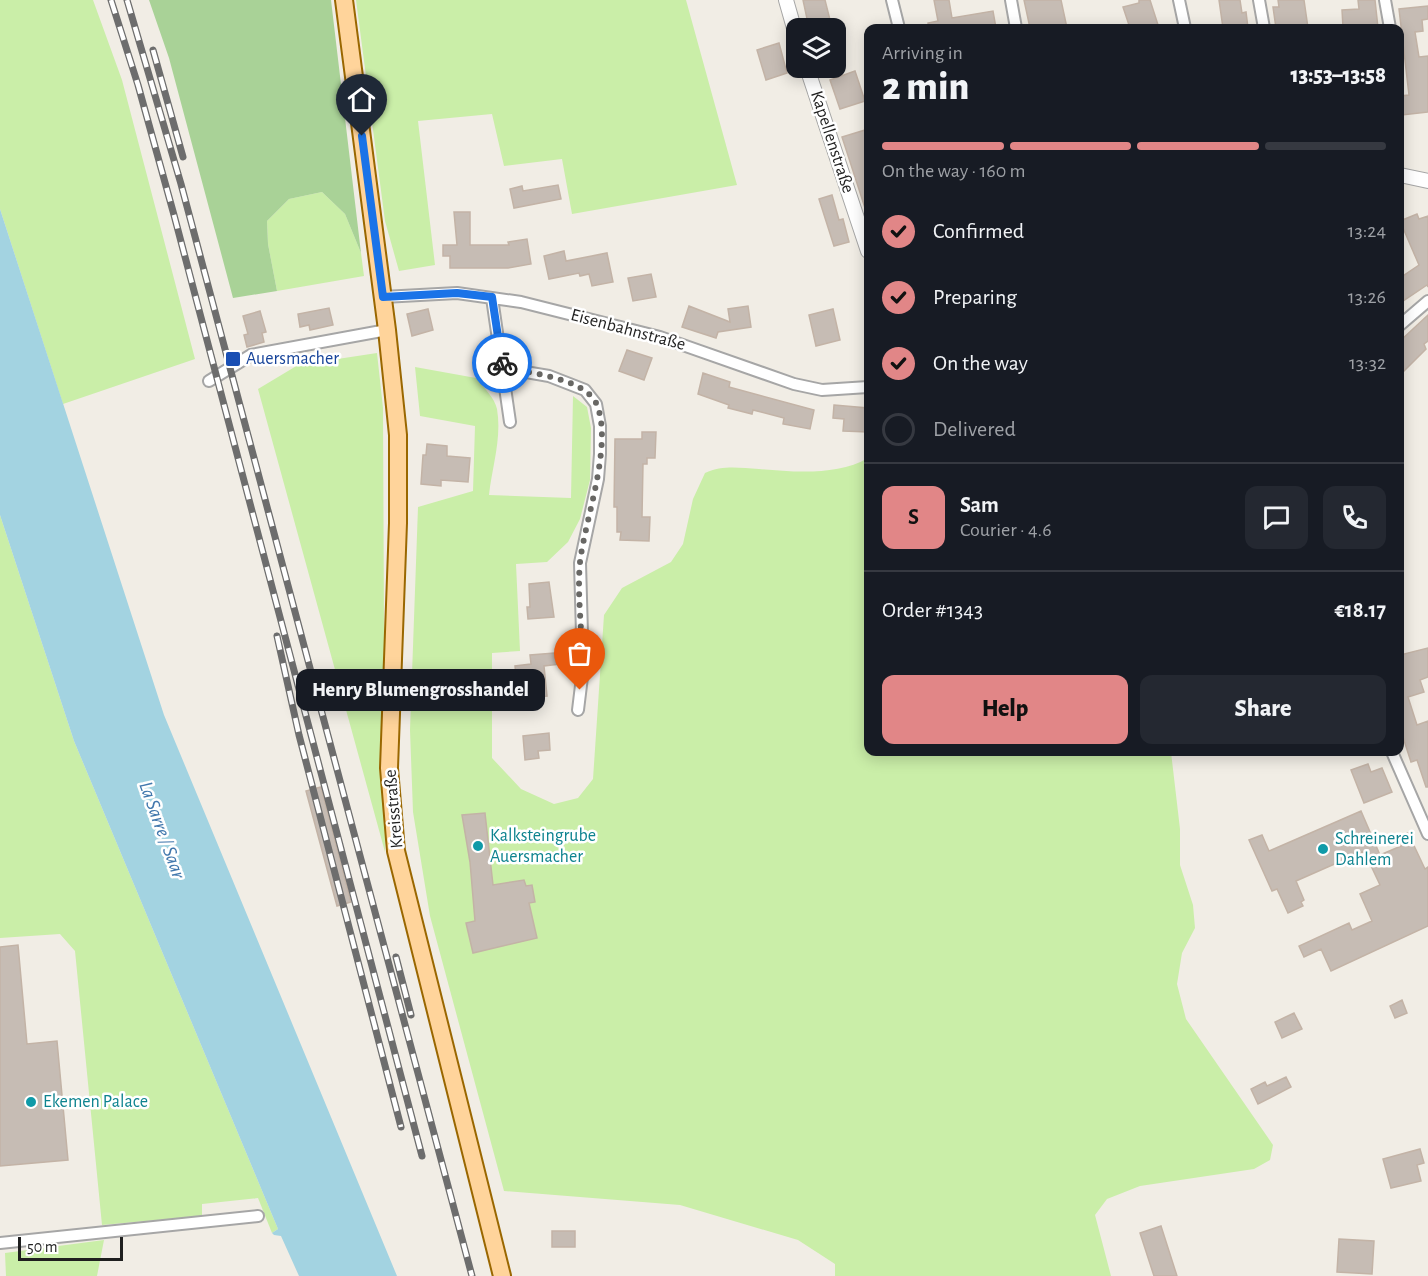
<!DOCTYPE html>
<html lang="en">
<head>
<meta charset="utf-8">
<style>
  body { margin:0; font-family:"Alegreya Sans",sans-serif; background:#242831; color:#f1f3f6; height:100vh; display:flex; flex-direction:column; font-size:22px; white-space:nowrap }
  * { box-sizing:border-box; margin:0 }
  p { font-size:20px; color:#9ea1a6 }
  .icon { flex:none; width:33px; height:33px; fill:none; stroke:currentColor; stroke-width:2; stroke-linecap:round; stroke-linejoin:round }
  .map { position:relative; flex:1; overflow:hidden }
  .details { position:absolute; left:864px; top:24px; width:540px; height:732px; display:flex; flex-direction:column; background:#171b24; border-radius:12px; box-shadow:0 3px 15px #0003 }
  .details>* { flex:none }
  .buttons { position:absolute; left:786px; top:18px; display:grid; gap:12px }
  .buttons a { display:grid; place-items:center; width:60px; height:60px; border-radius:12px; background:#171b24; box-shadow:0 3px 15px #0003; font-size:30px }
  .scale { position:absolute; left:18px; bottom:15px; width:105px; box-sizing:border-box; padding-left:6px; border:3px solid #1f1f1f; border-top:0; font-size:16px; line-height:21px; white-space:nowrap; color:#1f1f1f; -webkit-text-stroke:4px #fff; paint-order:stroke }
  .pin { position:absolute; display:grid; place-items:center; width:51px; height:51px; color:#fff; margin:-62px -26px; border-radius:50% 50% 50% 0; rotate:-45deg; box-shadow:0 0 6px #0007 }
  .pin .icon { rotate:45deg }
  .courier { position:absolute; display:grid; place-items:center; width:60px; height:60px; margin:-30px; border:4px solid #1a73e8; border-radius:50%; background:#fff; color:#222; box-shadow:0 2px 8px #0007 }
  .bubble { position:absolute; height:42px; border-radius:12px; background:#171b24; box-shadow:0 3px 15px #0003; font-size:20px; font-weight:800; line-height:42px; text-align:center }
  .overview em { font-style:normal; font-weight:800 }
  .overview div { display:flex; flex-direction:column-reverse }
  .overview { display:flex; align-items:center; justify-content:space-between; height:102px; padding:0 18px }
  h1 { font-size:39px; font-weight:800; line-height:45px }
  .bar { display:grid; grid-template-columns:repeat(4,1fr); gap:9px 6px; align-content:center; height:72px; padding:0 18px }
  .bar i { height:8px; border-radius:4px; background:#363941 }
  .bar .on { background:#e18687 }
  .bar p { grid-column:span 4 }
  .line { display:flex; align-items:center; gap:15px; padding:0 18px; border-top:2px solid #363941 }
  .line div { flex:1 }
  .round { display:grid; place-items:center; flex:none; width:63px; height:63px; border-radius:12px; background:#242831 }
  ol { padding:0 18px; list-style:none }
  li { display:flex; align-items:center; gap:18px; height:66px }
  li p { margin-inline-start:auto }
  li .icon { padding:6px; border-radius:50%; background:#e18687; color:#111; stroke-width:4 }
  li:last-child { color:#9ea1a6 }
  li i { width:33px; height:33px; border:3px solid #363941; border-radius:50% }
  .button { display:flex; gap:12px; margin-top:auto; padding:12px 18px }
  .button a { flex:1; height:69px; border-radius:12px; background:#e18687; color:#111; font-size:24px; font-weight:800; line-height:69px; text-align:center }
  .button a+a { background:#242831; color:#f1f3f6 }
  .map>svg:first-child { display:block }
  .grass { fill:#caeea8 }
  .forest { fill:#a9d297 }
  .water { fill:#a3d3e1 }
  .building { fill:#c6bcb4; stroke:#c3b3a6; stroke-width:1.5 }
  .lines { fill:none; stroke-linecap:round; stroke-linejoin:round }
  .minor-casing { stroke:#a6a6a6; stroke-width:14 }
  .tertiary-casing { stroke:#a6a6a6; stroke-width:16 }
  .primary-casing { stroke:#9a6700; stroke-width:20 }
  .minor { stroke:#fff; stroke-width:10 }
  .tertiary { stroke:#fff; stroke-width:14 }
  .primary { stroke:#ffd49b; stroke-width:16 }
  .rail-casing { stroke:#6d6d6d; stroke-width:7 }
  .rail { stroke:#fff; stroke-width:4.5; stroke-dasharray:14; stroke-linecap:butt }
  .done { stroke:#686764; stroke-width:6; stroke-dasharray:0 10.8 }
  .route { stroke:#1a73e8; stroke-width:8 }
  .transit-dot { fill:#1a4fb4; stroke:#fff; stroke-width:2 }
  .culture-dot { fill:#0f9aa8; stroke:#fff; stroke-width:2 }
  .labels { text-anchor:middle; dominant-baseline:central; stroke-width:5; stroke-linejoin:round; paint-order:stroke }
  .street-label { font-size:18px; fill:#1f1f1f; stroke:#fff }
  .transit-label { font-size:18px; fill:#164399; stroke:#fff; text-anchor:start }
  .culture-label { font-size:18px; fill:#0d838f; stroke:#fff; text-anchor:start }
  .water-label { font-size:20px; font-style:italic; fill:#4278ad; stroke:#fff }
</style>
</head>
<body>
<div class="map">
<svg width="1428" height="1276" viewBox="0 0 1428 1276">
  <rect width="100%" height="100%" fill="#f1ede5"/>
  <!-- grass -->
  <path class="grass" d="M0,0H93L122,80L195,359L63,404L0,209Z
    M356,0H686L737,185L572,214L562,159L504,166L492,114L418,121L435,265L399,271L385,221Z
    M322,192L345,214L361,253L364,276L277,291L268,244L267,221L289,199Z
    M377,353L383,408L385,852L258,389L298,365Z
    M415,367L476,378C483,387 495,398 497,409C502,438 492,467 489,495L571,498L573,396L587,407L591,428L590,480L580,519L568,542L547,562L516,564L520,651L492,653V758L521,789L554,804L578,798L593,779L604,615L622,588L671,562L683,544L693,499L705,473C723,465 739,468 759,469C794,472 837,476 868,458V752H1171L1180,829V865L1193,905L1195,928L1182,953L1177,984L1186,1019L1273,1145L1270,1160L1254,1169L1140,1186L1107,1199L1095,1215L1111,1276H835V1264L798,1240L680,1205L504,1191L430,916L413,812L410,730L418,507L473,491L475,426L420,416Z
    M0,515L74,741L278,1229L272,1233L258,1198L202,1204V1216L102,1225L75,951L60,934L0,938Z
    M104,1240L97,1276H6L5,1253Z"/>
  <!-- forest -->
  <path class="forest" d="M149,0H331L361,253L345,214L322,192L289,199L267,221L268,244L277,291L233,298L169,58Z"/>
  <!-- water -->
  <path class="water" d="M0,209L164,715L397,1276H299L281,1236L274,1235L272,1233L278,1229L74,741L0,515Z"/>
  <!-- building -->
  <path class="building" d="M803,0H825L832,28H809Z
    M934,0H949L952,18L993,11L996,28H929L928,23L938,21Z
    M1024,0H1061L1067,28H1053V26L1030,28Z
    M1139,0H1150L1159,28H1130L1123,7L1139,3Z
    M1219,0H1240L1242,13L1246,12L1248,28H1223Z
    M1278,0H1304L1308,28H1276L1273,7H1279Z
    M1358,0H1375L1378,28H1366V26L1343,27L1342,10L1359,9Z
    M1428,6V19L1422,20L1423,31L1415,32L1419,57L1428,56V112L1402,115L1400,96L1409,95L1399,9Z
    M779,43L787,73L766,80L757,50Z
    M855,71L865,101L840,109L830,80Z
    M865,130L868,142V211H866L842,137Z
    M558,185L561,199L514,208L510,189L522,186L523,191Z
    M832,195L839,220L843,219L849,242L834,246L819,199Z
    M454,212H470V245H509L508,242L527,239L531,264L508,268H450V256H443V245H457Z
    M1417,214L1419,219L1428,216V287L1427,285L1400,303V278L1419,265L1400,221Z
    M564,251L566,261L607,253L613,282L592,286L589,274L580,276L579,273L549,279L544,256Z
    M651,274L656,297L633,301L628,278Z
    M689,306L730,322L728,309L748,306L751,327L718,332L716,338L682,327Z
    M329,308L333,325L310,330L309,325L300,327L298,314Z
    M428,309L433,330L412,336L407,314Z
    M833,309L840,340L816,346L809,315Z
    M260,311L266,332L262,333L264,342L247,347L244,335L248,334L243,316Z
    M1428,315V341L1424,344L1426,349L1400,375V341Z
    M627,350L652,358L644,380L619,371Z
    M703,373L730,382L729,387L814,410L810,429L783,424L784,418L753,410L752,414L728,408L729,405L698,394Z
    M834,405L868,408V432L843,431L844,419L833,418Z
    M642,432H656L655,458H647V464H643L642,517H650L649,541L620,540L621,532H617V507H614L615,439H642Z
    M427,444L447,446V456L470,458L468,482L441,480V486L421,484L423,455H426Z
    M549,582L554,617L528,619L527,607H530L529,584Z
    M1428,648V677L1420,680L1424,692L1408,697L1417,725L1428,721V787H1426L1417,760L1411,762L1400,728V655Z
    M567,652L568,663L544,666L547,696L520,699V708L510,709L508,688L517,687L515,666L531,664L530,655Z
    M549,733L550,750L538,751L539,758L525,760L523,736Z
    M1368,764L1371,772L1382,768L1392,792L1364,803L1351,770Z
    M321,787L351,902L337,906L306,791Z
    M1361,811L1380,855L1401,846L1397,837L1408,833L1425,869L1428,867V926L1331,971L1321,949L1304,957L1299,946L1349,923L1352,930L1372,921L1360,894L1380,885L1364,851L1296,881L1304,900L1301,902L1303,906L1288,913L1277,889L1272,891L1249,840L1262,835L1269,851Z
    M485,813L493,885L524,880L526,886L532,885L535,902L529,903L537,938L473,953L466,923L475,921L470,862L462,815Z
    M18,945L27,1044L57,1041L68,1160L0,1166V947Z
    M1402,1000L1407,1013L1395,1018L1390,1006Z
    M1294,1013L1302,1029L1282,1038L1275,1022Z
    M1286,1077L1291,1087L1258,1104L1251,1089L1265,1082L1267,1086Z
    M1420,1149L1424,1163L1417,1165L1421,1181L1391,1188L1383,1159Z
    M1161,1226L1177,1276H1154L1140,1233Z
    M552,1231H575V1247H552Z
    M1339,1239L1374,1241L1372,1274L1337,1272Z"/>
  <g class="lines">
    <defs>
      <path id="minor" d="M892,0L899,28
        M1011,0L1016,28
        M1179,0L1185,28
        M1259,0L1264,28
        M1385,0L1390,28
        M383,297L457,293L521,302L660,337L794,384L822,390L868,387
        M492,298L510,422
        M1400,325L1428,301
        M502,368L549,376L585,390L596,404L600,426V454L598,479L580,563L583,669L578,710
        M209,381L251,355L387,330
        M1392,752L1428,834
        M0,1243L258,1216"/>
      <path id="tertiary" d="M786,0L796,35
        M807,68L868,251
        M1400,175L1428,181"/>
      <path id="primary" d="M344,0L387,330L398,435V523L389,768L396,851L502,1276"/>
    </defs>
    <!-- minor casing -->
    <use href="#minor" class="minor-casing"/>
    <!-- tertiary casing -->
    <use href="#tertiary" class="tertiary-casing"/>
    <!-- primary casing -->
    <use href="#primary" class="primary-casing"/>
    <!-- minor -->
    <use href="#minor" class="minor"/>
    <!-- tertiary -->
    <use href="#tertiary" class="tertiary"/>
    <!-- primary -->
    <use href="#primary" class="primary"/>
    <defs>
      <path id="rail" d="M111,0L138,85L174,215L422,1156
        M127,0L181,184L472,1276
        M153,50L183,157
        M277,636L299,735L401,1127
        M396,957L411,1015"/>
    </defs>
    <!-- rail casing -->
    <use href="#rail" class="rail-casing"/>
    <!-- rail -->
    <use href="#rail" class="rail"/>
  </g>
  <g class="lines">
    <!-- done -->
    <path class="done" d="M502,363V368C527,372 586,378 597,405C613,446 585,519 580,562C576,605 586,647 580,690"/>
    <!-- route -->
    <path class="route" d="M362,136L383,297L457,293L492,297L502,363"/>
  </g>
  <!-- markers -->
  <rect class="transit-dot" x="225" y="351" width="16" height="16" rx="3"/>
  <g class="culture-dot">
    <circle cx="478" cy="846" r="6"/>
    <circle cx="1323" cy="849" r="6"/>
    <circle cx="31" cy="1102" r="6"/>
  </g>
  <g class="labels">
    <!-- street labels -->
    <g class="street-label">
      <text transform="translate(832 142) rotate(72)">Kapellenstraße</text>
      <text transform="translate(628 330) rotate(15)">Eisenbahnstraße</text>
      <text transform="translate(394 809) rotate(-95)">Kreisstraße</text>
    </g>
    <!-- transit labels -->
    <g class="transit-label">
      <text x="246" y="359">Auersmacher</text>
    </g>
    <!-- culture labels -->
    <g class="culture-label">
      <text x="490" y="836">Kalksteingrube<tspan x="490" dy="21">Auersmacher</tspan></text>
      <text x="1335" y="839">Schreinerei<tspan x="1335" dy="21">Dahlem</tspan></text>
      <text x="43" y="1102">Ekemen Palace</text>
    </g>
    <!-- water labels -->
    <g class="water-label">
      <text transform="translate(162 830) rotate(70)">La Sarre / Saar</text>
    </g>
  </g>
</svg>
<div class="buttons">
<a><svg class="icon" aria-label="layers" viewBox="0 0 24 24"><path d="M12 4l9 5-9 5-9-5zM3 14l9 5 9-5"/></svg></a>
</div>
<div class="scale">50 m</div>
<div class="pin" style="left:580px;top:690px;background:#ea580c"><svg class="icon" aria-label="bag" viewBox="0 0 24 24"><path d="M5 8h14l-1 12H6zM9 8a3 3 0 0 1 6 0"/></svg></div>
<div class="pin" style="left:362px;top:136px;background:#1f2937"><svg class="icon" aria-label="home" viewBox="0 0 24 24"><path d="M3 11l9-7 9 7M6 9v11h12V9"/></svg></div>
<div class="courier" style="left:502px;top:363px"><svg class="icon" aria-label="bike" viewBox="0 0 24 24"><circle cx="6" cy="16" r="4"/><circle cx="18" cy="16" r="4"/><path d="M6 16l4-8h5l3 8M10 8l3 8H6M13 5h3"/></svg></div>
<div class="bubble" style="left:296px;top:669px;width:249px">Henry Blumengrosshandel</div>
<section class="details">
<div class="overview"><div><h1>2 min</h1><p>Arriving in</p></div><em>13:53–13:58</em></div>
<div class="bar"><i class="on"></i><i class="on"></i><i class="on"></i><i></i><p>On the way · 160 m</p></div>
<ol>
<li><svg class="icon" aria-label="check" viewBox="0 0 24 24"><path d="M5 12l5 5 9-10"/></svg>Confirmed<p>13:24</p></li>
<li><svg class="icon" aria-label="check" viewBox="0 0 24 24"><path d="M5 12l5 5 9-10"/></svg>Preparing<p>13:26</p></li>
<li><svg class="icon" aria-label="check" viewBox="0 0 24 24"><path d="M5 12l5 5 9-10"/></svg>On the way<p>13:32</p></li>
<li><i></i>Delivered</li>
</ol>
<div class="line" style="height:108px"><b class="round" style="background:#e18687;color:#111">S</b><div><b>Sam</b><p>Courier · 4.6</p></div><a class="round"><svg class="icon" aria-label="chat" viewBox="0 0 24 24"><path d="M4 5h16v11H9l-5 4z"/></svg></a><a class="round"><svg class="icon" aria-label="phone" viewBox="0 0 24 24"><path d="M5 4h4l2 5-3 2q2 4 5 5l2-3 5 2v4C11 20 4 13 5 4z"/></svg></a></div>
<div class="line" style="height:78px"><div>Order #1343</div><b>€18.17</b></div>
<div class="button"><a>Help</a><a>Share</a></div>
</section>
</div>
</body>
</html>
